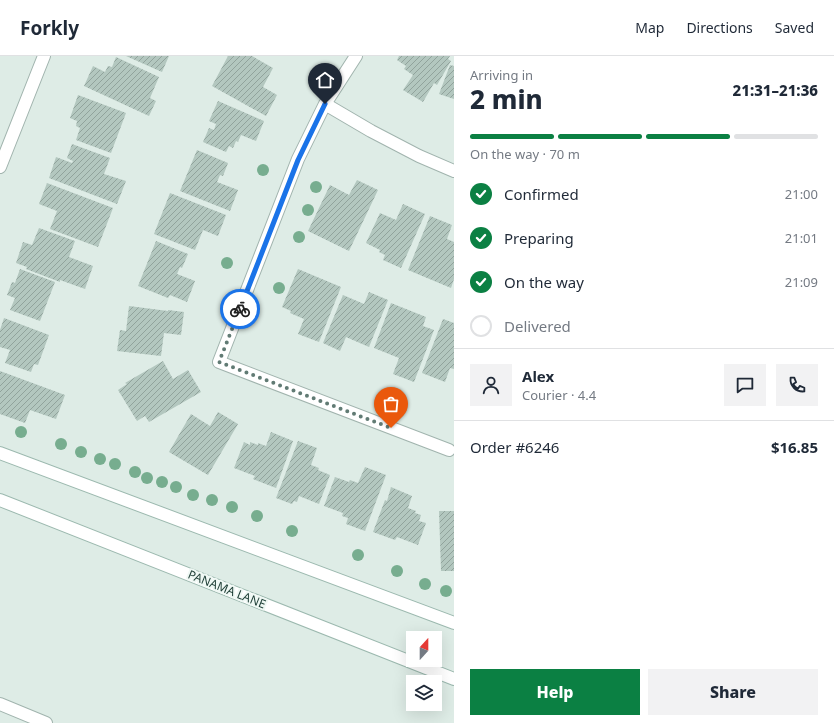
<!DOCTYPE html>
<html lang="en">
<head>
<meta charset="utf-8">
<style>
  body { margin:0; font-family:"Noto Sans",sans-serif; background:#f2f2f3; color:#1f2937; height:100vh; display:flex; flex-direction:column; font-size:15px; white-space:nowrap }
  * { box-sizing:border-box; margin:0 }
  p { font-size:13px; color:#747a83 }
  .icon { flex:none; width:22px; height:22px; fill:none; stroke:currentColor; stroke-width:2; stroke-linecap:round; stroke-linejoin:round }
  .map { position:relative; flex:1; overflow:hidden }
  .drawer { display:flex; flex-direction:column; background:#fff; width:380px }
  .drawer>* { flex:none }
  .needle { width:26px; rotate:21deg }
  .buttons { position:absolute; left:406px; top:575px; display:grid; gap:8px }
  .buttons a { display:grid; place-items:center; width:36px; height:36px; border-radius:0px; background:#fff; box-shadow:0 4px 16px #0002; font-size:20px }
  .pin { position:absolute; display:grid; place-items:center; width:34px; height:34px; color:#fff; margin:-41px -17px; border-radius:50% 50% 50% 0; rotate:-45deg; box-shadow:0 0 4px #0007 }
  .pin .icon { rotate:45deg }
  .courier { position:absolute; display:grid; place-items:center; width:40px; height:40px; margin:-20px; border:3px solid #1a73e8; border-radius:50%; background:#fff; color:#222; box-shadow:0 1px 5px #0007 }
  .headline em { font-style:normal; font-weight:800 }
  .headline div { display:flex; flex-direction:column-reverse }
  .headline { display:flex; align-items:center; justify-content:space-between; height:68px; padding:0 16px }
  h1 { font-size:26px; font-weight:800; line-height:30px }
  .bar { display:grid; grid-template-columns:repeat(4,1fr); gap:6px 4px; align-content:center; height:48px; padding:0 16px }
  .bar i { height:5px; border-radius:3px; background:#e0e1e3 }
  .bar .selected { background:#0b8043 }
  .bar p { grid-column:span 4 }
  .line { display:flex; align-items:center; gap:10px; padding:0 16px; border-top:1px solid #e0e1e3 }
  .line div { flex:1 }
  .round { display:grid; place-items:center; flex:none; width:42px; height:42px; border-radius:0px; background:#f2f2f3 }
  ol { padding:0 16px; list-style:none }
  li { display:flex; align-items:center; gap:12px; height:44px }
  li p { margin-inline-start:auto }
  li .icon { padding:4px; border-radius:50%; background:#0b8043; color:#fff; stroke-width:4 }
  li:last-child { color:#747a83 }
  li i { width:22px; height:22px; border:2px solid #e0e1e3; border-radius:50% }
  .button { display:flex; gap:8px; margin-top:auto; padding:8px 16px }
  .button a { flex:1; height:46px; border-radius:0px; background:#0b8043; color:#fff; font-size:16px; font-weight:800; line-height:46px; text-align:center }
  .button a+a { background:#f2f2f3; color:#1f2937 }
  header { display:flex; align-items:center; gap:24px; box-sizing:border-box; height:56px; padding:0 20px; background:#fff; border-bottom:1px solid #e0e1e3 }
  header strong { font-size:19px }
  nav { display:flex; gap:22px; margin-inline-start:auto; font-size:14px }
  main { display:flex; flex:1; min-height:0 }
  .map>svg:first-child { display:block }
  .building { fill:url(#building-hatch) }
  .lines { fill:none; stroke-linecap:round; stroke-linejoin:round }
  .street-casing { stroke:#a1b4ae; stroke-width:14 }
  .secondary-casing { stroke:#9cb9af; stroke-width:14 }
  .street { stroke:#fff; stroke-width:12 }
  .secondary { stroke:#fff; stroke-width:12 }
  .tree { fill:#77ad8f }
  .done { stroke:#617b74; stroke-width:4; stroke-dasharray:0 7.2 }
  .route { stroke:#1a73e8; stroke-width:5 }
  .labels { text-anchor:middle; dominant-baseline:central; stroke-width:4; stroke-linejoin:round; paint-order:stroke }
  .street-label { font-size:12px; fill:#1e3e36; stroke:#eff8f4 }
</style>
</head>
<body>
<header>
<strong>Forkly</strong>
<nav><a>Map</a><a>Directions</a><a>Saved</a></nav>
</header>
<main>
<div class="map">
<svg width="454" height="667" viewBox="0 0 454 667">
  <defs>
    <pattern id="building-hatch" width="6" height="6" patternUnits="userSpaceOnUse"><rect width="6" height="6" fill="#b3c7bf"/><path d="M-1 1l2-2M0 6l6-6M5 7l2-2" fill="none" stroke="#91a39c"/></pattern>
  </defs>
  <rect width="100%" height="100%" fill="#deece6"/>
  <!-- building -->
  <path class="building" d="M126,0H169L162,16Z
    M228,0H252L273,12L263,31L277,39L266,60L212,30Z
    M399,0H450L448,3L451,5L437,29L434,27L423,46L403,34L413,19L404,13L406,10L397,4Z
    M116,1L159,21L150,42L156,45L149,60L84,30L93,10L105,16L108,10L112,11Z
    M450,9L454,10V43L439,38Z
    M78,39L126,57L111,97L76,84L80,72L76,70L77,65L70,62Z
    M218,45L264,65L256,85L241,79L238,86L236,85L233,92L229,90L226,96L203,86L209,72L214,74L216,68L209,65Z
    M72,88L110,102L104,118L126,125L117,148L49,122L56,101L72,107L73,105L67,102Z
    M197,94L228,107L223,120L220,119L217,126L238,134L230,155L180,135Z
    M357,124L378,134L349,195L308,175L330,129L349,139Z
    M47,127L113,152L98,191L50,173L57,155L39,148Z
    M170,137L226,159L218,180L203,174L195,194L154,178Z
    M403,148L425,158L401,212L383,204L385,199L379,196L380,194L366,187L380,157L396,164Z
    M430,160L452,169L447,183L454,186V223L451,232L408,214Z
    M39,172L75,185L69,201L93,210L85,233L60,224V226L26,213L27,211L16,207L23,186L32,189Z
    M156,185L188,198L182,212L180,211L177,218L195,225L187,246L170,239L168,242L138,230Z
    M20,213L55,226L40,265L10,254L15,242L7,239L12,226L15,227Z
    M298,213L341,231L319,286L298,278L304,263L290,257L291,255L282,251Z
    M369,236L388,244L369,291L346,281L340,295L323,287L343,239L364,248Z
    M391,247L426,261L423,270L434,274L414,326L393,318L399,302L374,292Z
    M129,250L168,255V254L184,256L181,279L164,277L161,300L117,295L120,274L126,275Z
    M4,262L49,279L38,309L34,308L31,316L5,307L10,294L0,291V274Z
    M443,263L454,267V313L450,312L445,326L422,317Z
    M163,305L173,323L188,314L201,336L149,366L145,360L137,365L118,334L127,328L125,327Z
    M0,315L65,339L56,363L30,354L25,367L0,358Z
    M218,356L238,368L208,419L169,396L191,358L210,370Z
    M271,376L293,385L276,432L253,423L255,420L234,412L244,386L250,389V386L258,389V387L266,390Z
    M298,385L317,392L311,409L319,412L318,414L330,419L319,448L299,440L297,446L294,445L292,448L276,442Z
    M365,411L386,419L365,475L346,468L348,462L342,460L343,457L324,450L335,421L349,426L350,424L358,427Z
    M391,431L412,440L408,452L416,455L415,457L421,459L419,465L426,467L418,489L397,481L395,484L373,476L385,444L387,445Z
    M439,455H454V515H441Z"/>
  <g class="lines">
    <defs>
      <path id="street" d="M356,0L325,48L298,103L219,306L449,394
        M325,48L371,75L419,100L454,115
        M0,111L38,15L44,0
        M0,648L46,667"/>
      <path id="secondary" d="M0,397L454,567
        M0,444L454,623"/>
    </defs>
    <!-- street casing -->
    <use href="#street" class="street-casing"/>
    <!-- secondary casing -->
    <use href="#secondary" class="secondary-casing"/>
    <!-- street -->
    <use href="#street" class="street"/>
    <!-- secondary -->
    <use href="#secondary" class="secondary"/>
  </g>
  <!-- trees -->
  <g class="tree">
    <circle cx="263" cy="114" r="6"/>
    <circle cx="316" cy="131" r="6"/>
    <circle cx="308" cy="154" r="6"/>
    <circle cx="299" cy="181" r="6"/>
    <circle cx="227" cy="207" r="6"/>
    <circle cx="279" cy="232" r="6"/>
    <circle cx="21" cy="376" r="6"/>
    <circle cx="61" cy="388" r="6"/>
    <circle cx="81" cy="396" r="6"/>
    <circle cx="100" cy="403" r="6"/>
    <circle cx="115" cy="408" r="6"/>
    <circle cx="135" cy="416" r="6"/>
    <circle cx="147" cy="422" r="6"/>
    <circle cx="162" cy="426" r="6"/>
    <circle cx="176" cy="431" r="6"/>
    <circle cx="193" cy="439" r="6"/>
    <circle cx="212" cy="444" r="6"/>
    <circle cx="232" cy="451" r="6"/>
    <circle cx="257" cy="460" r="6"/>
    <circle cx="292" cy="475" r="6"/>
    <circle cx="358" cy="499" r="6"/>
    <circle cx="397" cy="515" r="6"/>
    <circle cx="425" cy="528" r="6"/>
    <circle cx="446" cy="535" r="6"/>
  </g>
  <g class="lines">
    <!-- done -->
    <path class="done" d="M240,253L219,306L391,372"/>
    <!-- route -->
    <path class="route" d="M240,253L298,104L325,48"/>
  </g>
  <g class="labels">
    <!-- street labels -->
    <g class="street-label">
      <text transform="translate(227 533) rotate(22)">PANAMA LANE</text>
    </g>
  </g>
</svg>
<div class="buttons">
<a><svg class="needle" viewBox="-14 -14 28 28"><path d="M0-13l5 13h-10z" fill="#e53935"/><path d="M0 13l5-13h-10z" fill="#747a83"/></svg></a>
<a><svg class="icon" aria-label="layers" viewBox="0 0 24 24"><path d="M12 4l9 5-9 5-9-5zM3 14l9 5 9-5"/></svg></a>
</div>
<div class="pin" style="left:391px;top:372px;background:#ea580c"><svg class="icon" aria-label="bag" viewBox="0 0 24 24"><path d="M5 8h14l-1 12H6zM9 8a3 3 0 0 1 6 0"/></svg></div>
<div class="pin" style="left:325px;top:48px;background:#1f2937"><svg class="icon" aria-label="home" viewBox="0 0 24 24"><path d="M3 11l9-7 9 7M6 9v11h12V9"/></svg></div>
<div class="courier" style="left:240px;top:253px"><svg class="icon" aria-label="bike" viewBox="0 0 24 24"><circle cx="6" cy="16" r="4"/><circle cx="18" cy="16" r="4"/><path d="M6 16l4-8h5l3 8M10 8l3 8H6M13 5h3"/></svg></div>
</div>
<section class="drawer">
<div class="headline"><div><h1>2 min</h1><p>Arriving in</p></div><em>21:31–21:36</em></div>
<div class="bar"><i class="selected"></i><i class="selected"></i><i class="selected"></i><i></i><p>On the way · 70 m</p></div>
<ol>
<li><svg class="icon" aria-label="check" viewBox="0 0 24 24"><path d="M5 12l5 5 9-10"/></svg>Confirmed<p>21:00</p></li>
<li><svg class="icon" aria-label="check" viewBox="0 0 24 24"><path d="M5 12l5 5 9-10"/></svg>Preparing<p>21:01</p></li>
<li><svg class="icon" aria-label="check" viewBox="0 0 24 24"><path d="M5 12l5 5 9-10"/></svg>On the way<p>21:09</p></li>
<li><i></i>Delivered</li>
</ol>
<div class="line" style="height:72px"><a class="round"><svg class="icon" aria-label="person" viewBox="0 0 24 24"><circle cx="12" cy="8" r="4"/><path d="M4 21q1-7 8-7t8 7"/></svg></a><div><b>Alex</b><p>Courier · 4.4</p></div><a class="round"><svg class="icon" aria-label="chat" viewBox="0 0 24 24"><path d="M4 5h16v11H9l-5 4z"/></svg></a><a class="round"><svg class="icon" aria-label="phone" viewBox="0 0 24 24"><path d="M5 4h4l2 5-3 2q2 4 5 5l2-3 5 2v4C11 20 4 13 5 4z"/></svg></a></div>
<div class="line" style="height:52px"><div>Order #6246</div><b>$16.85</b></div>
<div class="button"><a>Help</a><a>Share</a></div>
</section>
</main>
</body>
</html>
